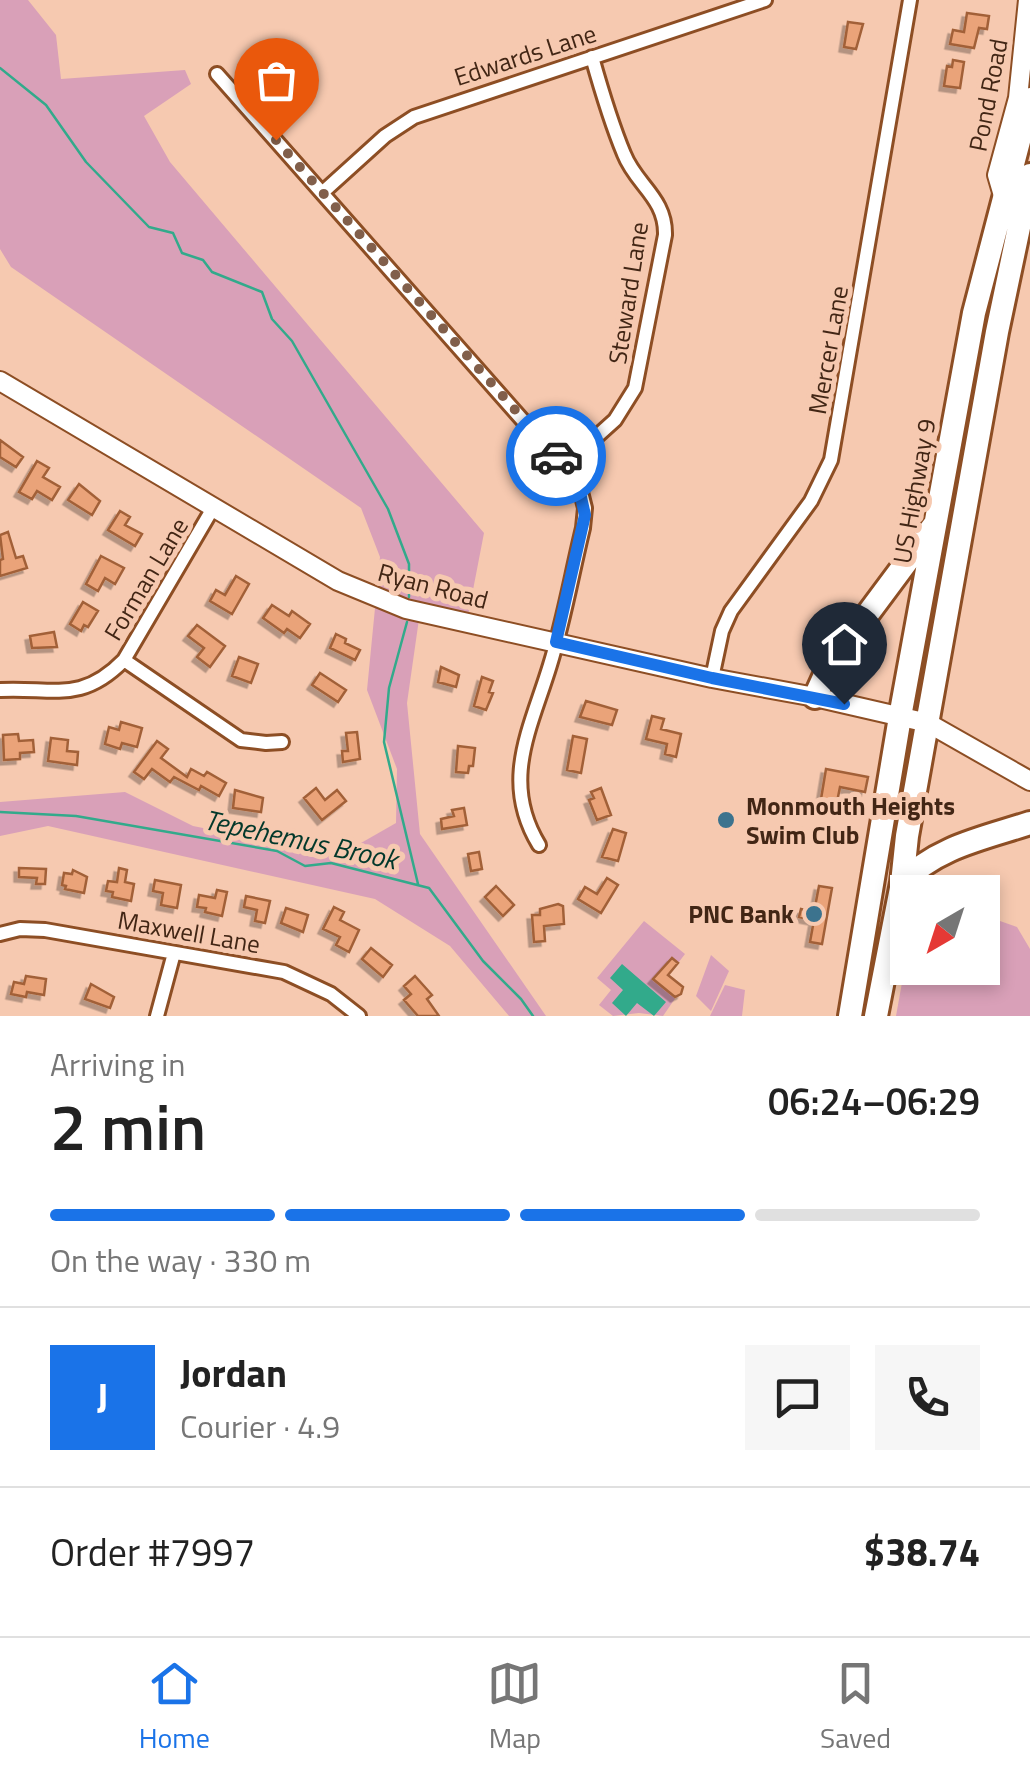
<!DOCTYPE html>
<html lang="en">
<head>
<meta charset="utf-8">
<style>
  body { margin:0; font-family:"Titillium Web",sans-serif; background:#f6f6f6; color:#222; height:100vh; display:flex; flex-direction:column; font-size:38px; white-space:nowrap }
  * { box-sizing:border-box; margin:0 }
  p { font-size:32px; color:#767676 }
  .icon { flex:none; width:55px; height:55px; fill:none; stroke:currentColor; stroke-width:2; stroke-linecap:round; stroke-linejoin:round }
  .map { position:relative; height:1016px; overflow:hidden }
  .side { display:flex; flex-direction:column; background:#fff; flex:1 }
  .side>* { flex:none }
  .needle { width:65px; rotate:219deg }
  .fabs { position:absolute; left:890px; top:875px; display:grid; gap:20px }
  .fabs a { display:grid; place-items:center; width:110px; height:110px; border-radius:0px; background:#fff; box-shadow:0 5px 15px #0003; font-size:50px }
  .pin { position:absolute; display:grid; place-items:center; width:85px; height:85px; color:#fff; margin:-102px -42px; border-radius:50% 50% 50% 0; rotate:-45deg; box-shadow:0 0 10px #0007 }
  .pin .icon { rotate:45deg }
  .courier { position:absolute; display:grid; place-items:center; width:100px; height:100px; margin:-50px; border:8px solid #1a73e8; border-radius:50%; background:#fff; color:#222; box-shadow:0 2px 12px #0007 }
  .summary em { font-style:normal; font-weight:600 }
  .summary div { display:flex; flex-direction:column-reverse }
  .summary { display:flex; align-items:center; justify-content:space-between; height:170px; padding:0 50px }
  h1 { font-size:65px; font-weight:600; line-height:75px }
  .bar { display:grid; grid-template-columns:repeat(4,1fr); gap:15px 10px; align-content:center; height:120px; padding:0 50px }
  .bar i { height:12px; border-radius:8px; background:#e0e0e0 }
  .bar .active { background:#1a73e8 }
  .bar p { grid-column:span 4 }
  .line { display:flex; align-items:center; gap:25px; padding:0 50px; border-top:2px solid #e0e0e0 }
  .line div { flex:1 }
  .round { display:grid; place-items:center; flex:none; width:105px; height:105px; border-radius:0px; background:#f6f6f6 }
  .tab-bar { display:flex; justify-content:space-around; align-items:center; height:140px; border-top:2px solid #e0e0e0; background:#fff; font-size:28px; color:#767676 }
  .tab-bar a { display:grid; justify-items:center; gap:5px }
  .tab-bar .active { color:#1a73e8 }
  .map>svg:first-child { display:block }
  .green { fill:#d9a0b8 }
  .water { fill:#32aa8b }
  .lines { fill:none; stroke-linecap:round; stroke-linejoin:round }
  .stream { stroke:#32aa8b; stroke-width:2.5 }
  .building { fill:#eaa379; stroke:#a26138; stroke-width:2.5; filter:url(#shadow) }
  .street-casing { stroke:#8d4e24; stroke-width:18 }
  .secondary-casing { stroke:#8d4e24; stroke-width:22 }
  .highway-casing { stroke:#8d4e24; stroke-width:28 }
  .street { stroke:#fff; stroke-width:12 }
  .secondary { stroke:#fff; stroke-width:18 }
  .highway { stroke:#fff; stroke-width:22 }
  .done { stroke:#815f4b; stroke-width:10; stroke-dasharray:0 18 }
  .route { stroke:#1a73e8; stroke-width:12 }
  .poi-dot { fill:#3c738e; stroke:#f6c9b0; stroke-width:4 }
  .labels { text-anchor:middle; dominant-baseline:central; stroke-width:10; stroke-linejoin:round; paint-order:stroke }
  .street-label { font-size:25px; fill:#422615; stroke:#f6c9b0 }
  .poi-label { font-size:25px; font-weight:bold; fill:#422615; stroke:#f6c9b0; text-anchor:start }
  .water-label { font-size:28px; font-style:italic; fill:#02382b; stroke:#f6c9b0 }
</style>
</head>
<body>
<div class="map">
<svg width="1030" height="1016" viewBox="0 0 1030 1016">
  <defs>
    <filter id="shadow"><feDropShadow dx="-4.5" dy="4.5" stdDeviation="0" flood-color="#0004"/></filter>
  </defs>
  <rect width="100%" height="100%" fill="#f6c9b0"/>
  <!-- green -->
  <path class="green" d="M0,0H28L56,35L61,79L185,70L191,84L144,116L170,162L484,533L467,621L420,612L407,703L420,834L546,1016H509L450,946L375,899L48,826L0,836V802L125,792L193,826L340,855L396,823L397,769L367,690L380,557L361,508L11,267L0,249Z
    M983,915L1017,927L1030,949V1016H896L903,977L964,975L967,968H982Z
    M644,921L685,954L669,975L683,987L663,1016L639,1013L613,1016L599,1005L611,990L597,978Z
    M711,955L729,971L711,1011L696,996Z
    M725,985L745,990L742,1016H710Z"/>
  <!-- water -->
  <path class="water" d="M622,964L666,1002L654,1016L637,1003L626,1016L612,1003L623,990L610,978Z"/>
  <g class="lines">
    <!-- stream -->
    <path class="stream" d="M0,68L46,105L86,162L149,227L173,233L182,253L203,260L212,272L262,292L272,319L292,341L388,509L409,564V597
      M407,622L389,688L384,742L418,884
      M0,812L76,816L277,851L305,866L331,863L429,888L483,961L521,999L533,1016"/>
  </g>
  <!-- building -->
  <path class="building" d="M967,13L989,16L987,29L979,28L974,48L950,44L953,30L964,32Z
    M848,22L863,24L856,49L844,47Z
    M953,60L964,62L960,88L944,86L947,66L952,67Z
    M0,440L23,457L16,467L0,457Z
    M37,461L49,468L43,477L60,487L52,500L37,491L32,499L19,492Z
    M79,484L100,501L92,515L68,500Z
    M120,511L130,517L125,525L142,534L135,546L108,530Z
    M8,532L16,558L23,556L27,568L0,576V560L3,559L0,535Z
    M101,556L124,568L115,584L105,578L98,591L86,584Z
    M236,576L249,584L232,614L210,601L216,590L225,595Z
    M83,602L98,611L88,627L84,625L81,631L70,624Z
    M272,605L289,616L292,611L310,624L300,638L287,629L284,633L263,618Z
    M197,625L225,646L210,667L197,657L204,648L188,636Z
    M54,632L57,647L32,648L30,636Z
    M336,634L346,639L345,643L360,650L355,660L330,648Z
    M239,657L258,664L251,683L232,676Z
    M441,667L459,675L456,687L438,682Z
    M320,673L346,690L338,702L312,685Z
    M482,677L493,681L489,692L493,693L486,710L474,706Z
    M586,701L617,710L612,725L580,717Z
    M652,716L664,719L661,729L681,734L676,757L665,754L667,744L646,739Z
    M121,722L142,728L137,747L122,743L120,749L105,744L109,727L119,730Z
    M357,732L360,759L343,762L342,751H348L346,733Z
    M18,734L19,741L33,740L34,752L20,753V759L4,760L3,735Z
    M573,736L587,739L581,773L567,770Z
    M51,738L68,740L67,751L78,752L77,765L48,761Z
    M157,741L168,749L161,758L187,777L191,769L204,776L207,772L226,783L219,796L201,786L199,790L174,777L170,782L152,769L144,779L134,772Z
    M458,746L475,748L473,766H469L468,773L456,772Z
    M826,769L868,777L865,792L840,787L837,802L821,799Z
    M316,788L325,800L337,790L346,801L322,820L304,798Z
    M601,788L611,815L597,820L589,800L594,798L591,792Z
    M235,790L263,798L261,812L233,808Z
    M464,808L467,825L442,829L441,819L454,816L452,810Z
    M613,829L626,833L618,861L602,857Z
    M479,852L482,869L471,871L468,854Z
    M19,868L46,869L45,884H36L37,878L19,877Z
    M119,868L127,870L125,882L134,884L131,901L112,897L113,892L106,891L108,881L117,882Z
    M73,870L87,877L84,893L65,889L66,886L62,885L64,873L72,874Z
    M607,878L618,885L601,913L578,899L585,887L597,894Z
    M155,880L181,885L177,908L161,905L163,893L153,891Z
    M496,886L514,905L503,916L485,897Z
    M819,886L832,888L822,944L810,942L814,920L799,917L801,909L814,912Z
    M217,890L227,892L222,916L205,912L206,908L197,907L199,895L215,898Z
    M246,896L270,901L265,923L255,921L257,910L244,907Z
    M558,904L563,906L564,924L544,926L545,941L534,942L532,915H540V909Z
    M334,907L344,912L340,920L359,930L349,952L336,945L340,937L323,929Z
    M286,908L308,915L303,932L281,923Z
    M371,948L392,965L383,977L362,959Z
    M672,958L678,963L668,975L683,987L681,994L675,997L653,979Z
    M26,976L46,979L44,995L27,992L26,997L11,994L14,982L24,984Z
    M415,976L432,995L427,999L439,1016H418L404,1000L411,994L404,986Z
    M91,984L114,997L110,1008L85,999Z"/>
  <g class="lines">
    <defs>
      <path id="street" d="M217,74L579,484L585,508L583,528C572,573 564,620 550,665C531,728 500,781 539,845
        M322,193L385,136L414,117L765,0
        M565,465L615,420L635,388L665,235C666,198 636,185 624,154C611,123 601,89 592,57
        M124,660L241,740L266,743L282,742
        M712,678L722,631L731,611L811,501L831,460L910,0
        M0,690C53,687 81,704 124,660L213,508
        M0,934L20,929L45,930L284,972L331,994L359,1016
        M157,1016L174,953"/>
      <path id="secondary" d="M1004,199L997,175L1018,98L1028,0
        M0,381L338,581L406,609L712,678L815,697L928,723L1030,781"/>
      <path id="highway" d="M815,697L829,666L934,525
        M902,883C936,847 984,838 1030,823
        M850,1016L900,717L974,313L1030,99
        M876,1016L902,883L907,836L997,332L1030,175"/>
    </defs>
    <!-- street casing -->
    <use href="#street" class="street-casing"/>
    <!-- secondary casing -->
    <use href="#secondary" class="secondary-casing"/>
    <!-- highway casing -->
    <use href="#highway" class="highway-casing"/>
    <!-- street -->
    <use href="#street" class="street"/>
    <!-- secondary -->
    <use href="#secondary" class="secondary"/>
    <!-- highway -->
    <use href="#highway" class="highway"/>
  </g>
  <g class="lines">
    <!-- done -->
    <path class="done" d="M276,140L556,456"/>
    <!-- route -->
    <path class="route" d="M556,456L578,484L585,515L556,642L712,678L844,704"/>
  </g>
  <!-- markers -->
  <g class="poi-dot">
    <circle cx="726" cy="820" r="10"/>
    <circle cx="814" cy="914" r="10"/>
  </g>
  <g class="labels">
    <!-- street labels -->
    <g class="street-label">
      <text transform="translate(525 55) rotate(-18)">Edwards Lane</text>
      <text transform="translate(988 95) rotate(-79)">Pond Road</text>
      <text transform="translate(628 293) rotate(-81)">Steward Lane</text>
      <text transform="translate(828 350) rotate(-80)">Mercer Lane</text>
      <text transform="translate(914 491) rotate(-80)">US Highway 9</text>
      <text transform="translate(146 579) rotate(-59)">Forman Lane</text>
      <text transform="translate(433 586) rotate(15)">Ryan Road</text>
      <text transform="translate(189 932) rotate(10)">Maxwell Lane</text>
    </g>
    <!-- poi labels -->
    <g class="poi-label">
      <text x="746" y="806">Monmouth Heights<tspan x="746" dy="29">Swim Club</tspan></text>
      <text x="794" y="914" text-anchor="end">PNC Bank</text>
    </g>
    <!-- water labels -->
    <g class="water-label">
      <text transform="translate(301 839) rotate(12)">Tepehemus Brook</text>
    </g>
  </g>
</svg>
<div class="fabs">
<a><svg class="needle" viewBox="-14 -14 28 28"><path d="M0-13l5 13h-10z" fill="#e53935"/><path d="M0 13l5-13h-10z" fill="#767676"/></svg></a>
</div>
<div class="pin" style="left:276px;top:140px;background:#ea580c"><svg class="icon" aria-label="bag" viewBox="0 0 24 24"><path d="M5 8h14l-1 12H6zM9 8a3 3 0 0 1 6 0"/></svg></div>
<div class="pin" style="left:844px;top:704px;background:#1f2937"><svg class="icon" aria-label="home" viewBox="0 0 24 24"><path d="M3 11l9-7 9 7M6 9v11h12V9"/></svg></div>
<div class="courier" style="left:556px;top:456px"><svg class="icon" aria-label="car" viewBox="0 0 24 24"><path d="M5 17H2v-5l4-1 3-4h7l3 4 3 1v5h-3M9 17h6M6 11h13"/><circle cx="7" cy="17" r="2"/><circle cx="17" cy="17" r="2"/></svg></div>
</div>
<section class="side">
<div class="summary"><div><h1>2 min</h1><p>Arriving in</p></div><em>06:24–06:29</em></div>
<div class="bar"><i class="active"></i><i class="active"></i><i class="active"></i><i></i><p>On the way · 330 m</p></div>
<div class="line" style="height:180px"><b class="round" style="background:#1a73e8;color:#fff">J</b><div><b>Jordan</b><p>Courier · 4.9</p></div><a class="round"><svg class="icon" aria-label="chat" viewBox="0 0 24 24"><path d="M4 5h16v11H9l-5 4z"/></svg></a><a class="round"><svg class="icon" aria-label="phone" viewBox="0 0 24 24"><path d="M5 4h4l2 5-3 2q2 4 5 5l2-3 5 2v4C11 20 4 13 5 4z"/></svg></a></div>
<div class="line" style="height:130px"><div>Order #7997</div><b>$38.74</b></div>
</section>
<nav class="tab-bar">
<a class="active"><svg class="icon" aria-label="home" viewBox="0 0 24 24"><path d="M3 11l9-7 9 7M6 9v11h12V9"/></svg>Home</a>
<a><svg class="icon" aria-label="map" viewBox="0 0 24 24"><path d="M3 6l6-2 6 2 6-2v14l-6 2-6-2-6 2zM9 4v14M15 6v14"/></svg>Map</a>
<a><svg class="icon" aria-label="saved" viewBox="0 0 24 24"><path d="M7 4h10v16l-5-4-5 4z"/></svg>Saved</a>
</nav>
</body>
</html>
